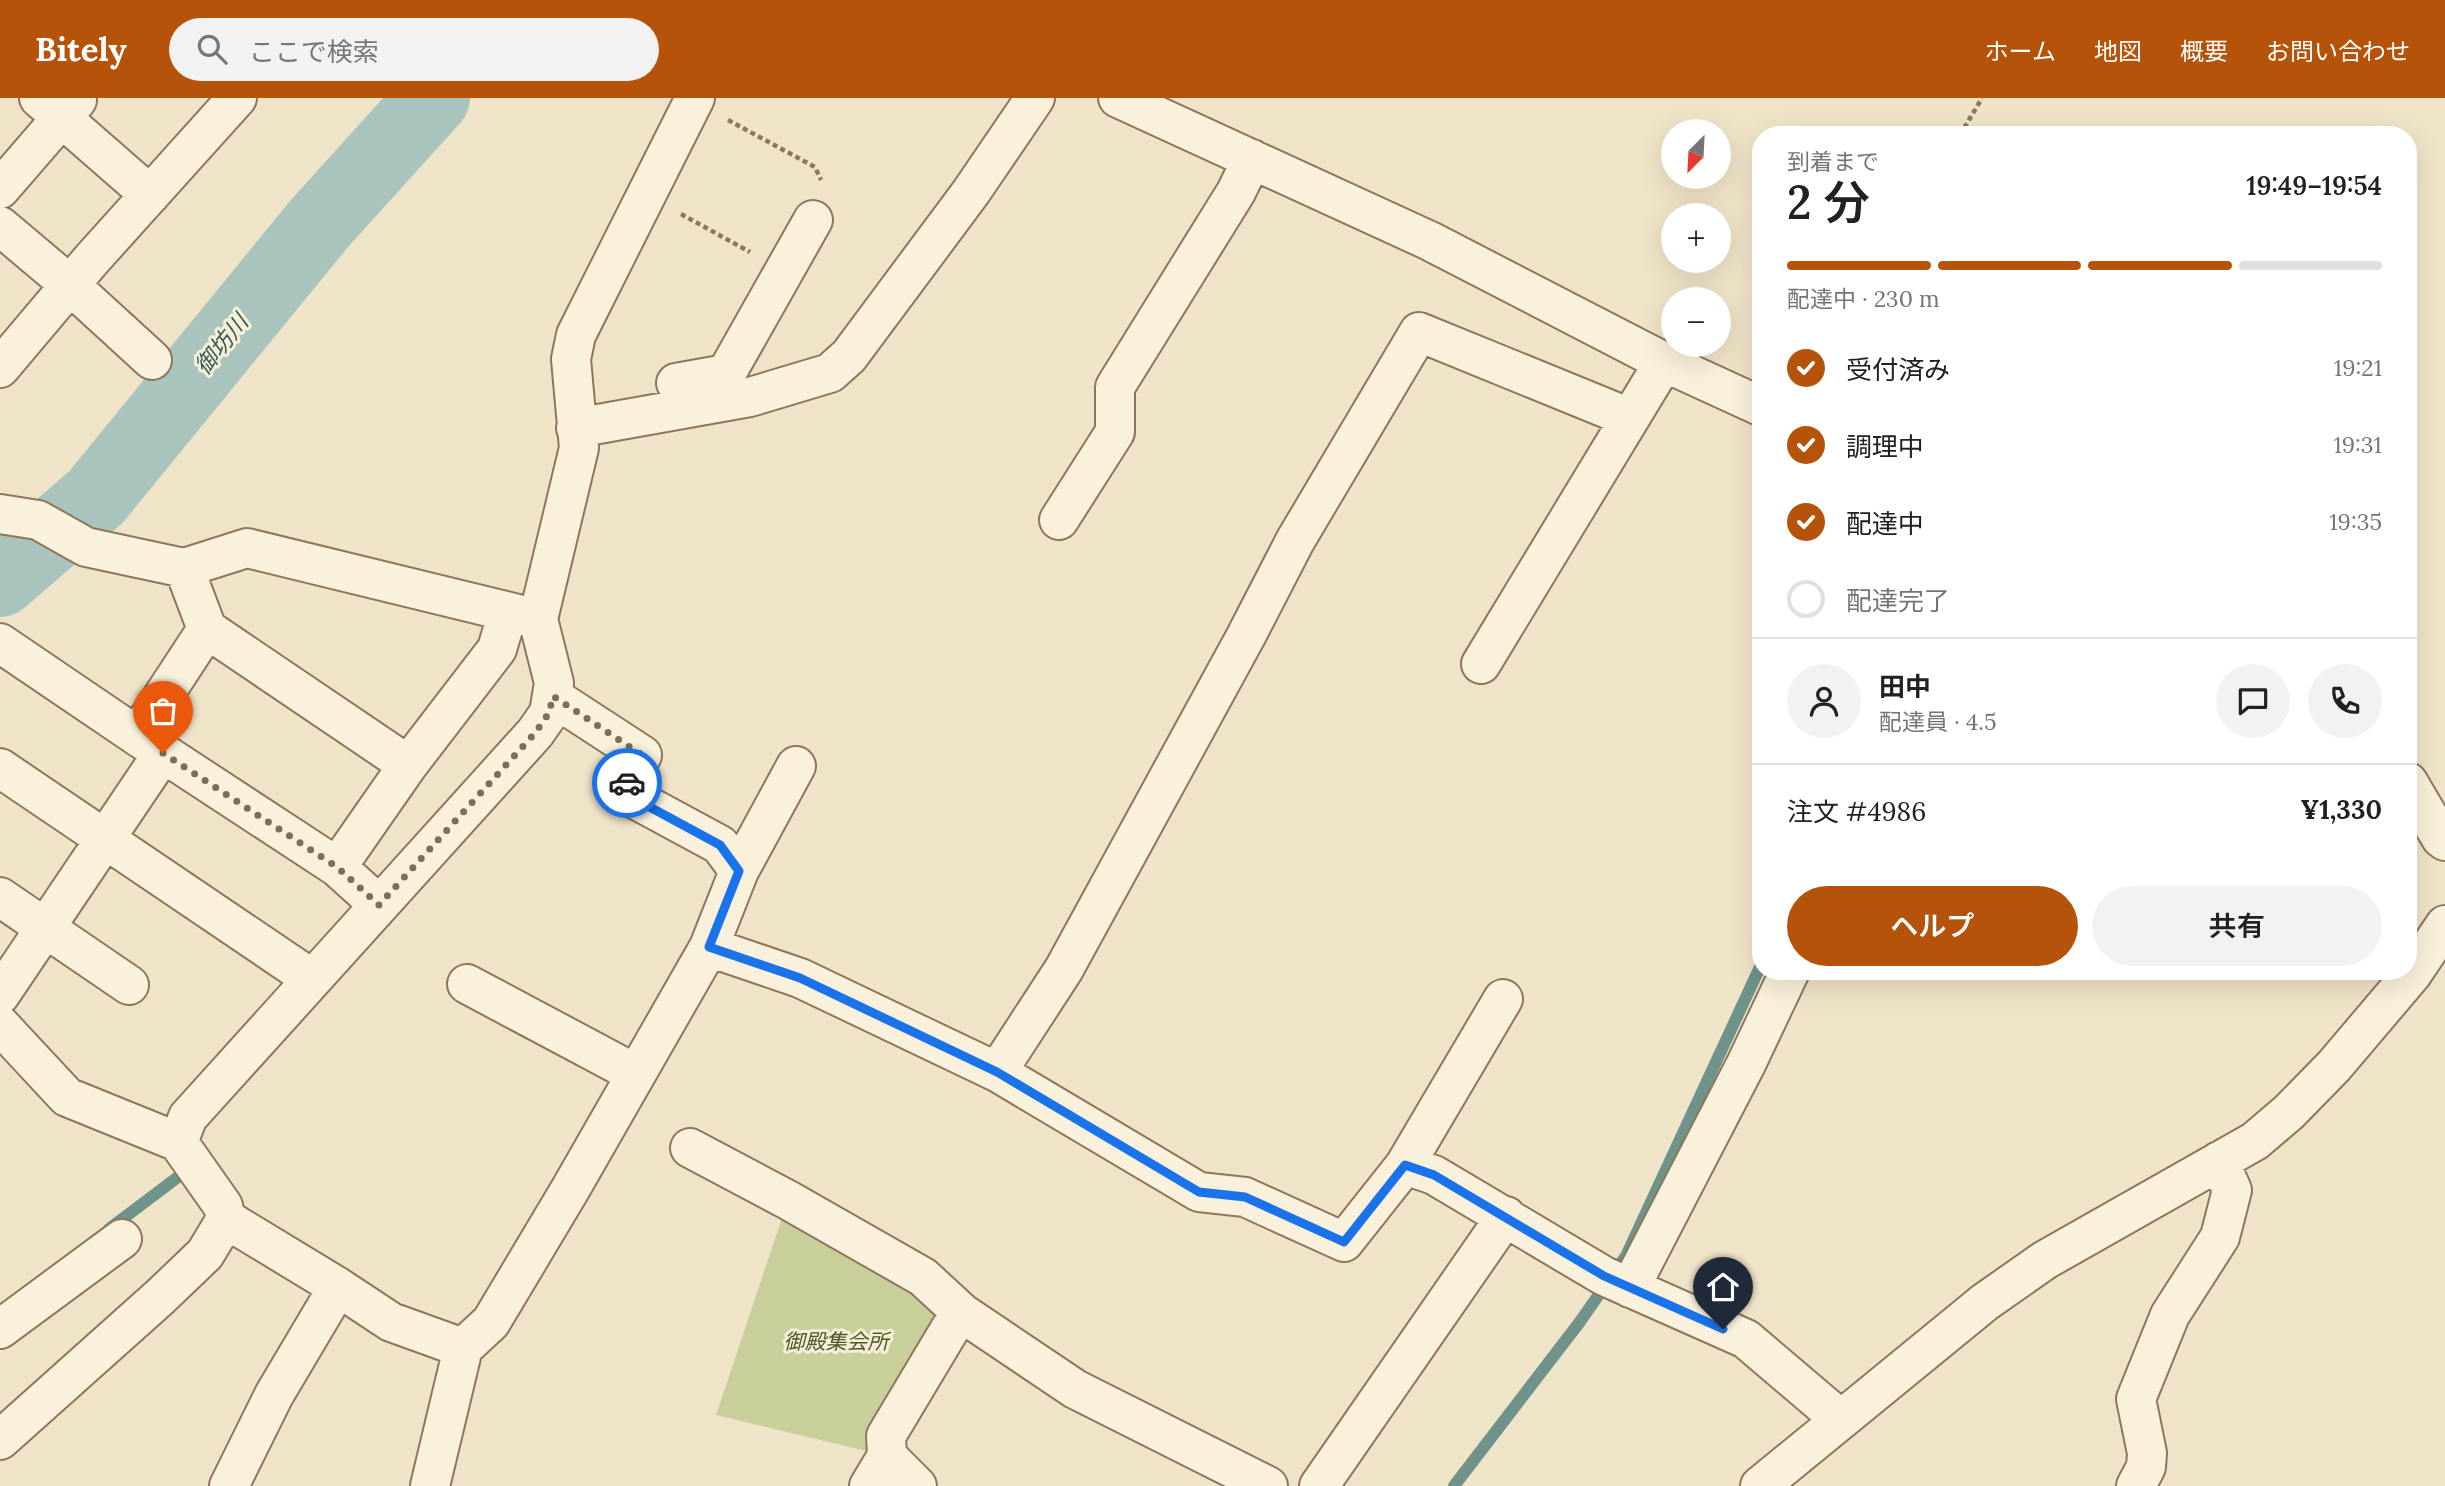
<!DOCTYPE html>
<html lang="ja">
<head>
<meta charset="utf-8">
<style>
  body { margin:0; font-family:Lora,"Noto Sans JP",serif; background:#f2f2f2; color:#202124; height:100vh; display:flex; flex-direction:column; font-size:26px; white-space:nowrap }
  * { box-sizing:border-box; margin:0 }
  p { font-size:23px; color:#757577 }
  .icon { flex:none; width:38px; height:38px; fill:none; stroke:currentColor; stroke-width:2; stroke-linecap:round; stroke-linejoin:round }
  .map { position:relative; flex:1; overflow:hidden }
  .drawer { position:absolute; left:1752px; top:28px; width:665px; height:854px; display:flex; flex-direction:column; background:#fff; border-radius:28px; box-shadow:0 7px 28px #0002 }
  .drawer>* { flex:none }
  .needle { width:46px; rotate:204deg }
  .buttons { position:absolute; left:1661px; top:21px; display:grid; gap:14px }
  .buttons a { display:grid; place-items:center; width:70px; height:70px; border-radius:50%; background:#fff; box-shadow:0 7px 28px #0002; font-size:35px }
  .pin { position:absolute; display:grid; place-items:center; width:60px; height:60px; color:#fff; margin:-72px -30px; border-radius:50% 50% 50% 0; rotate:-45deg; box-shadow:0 0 7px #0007 }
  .pin .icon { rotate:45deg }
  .courier { position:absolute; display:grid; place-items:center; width:70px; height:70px; margin:-35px; border:5px solid #1a73e8; border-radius:50%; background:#fff; color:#222; box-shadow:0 2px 9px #0007 }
  .headline em { font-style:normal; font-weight:600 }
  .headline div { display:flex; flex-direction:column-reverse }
  .headline { display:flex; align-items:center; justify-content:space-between; height:119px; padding:0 35px }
  h1 { font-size:46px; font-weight:600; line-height:52px }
  .bar { display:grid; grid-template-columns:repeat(4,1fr); gap:10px 7px; align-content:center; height:84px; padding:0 35px }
  .bar i { height:9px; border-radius:5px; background:#e0e0e0 }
  .bar .on { background:#b45309 }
  .bar p { grid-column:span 4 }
  .line { display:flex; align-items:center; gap:18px; padding:0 35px; border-top:2px solid #e0e0e0 }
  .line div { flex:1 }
  .round { display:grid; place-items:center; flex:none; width:74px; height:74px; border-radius:37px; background:#f2f2f2 }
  ol { padding:0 35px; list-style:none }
  li { display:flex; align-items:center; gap:21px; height:77px }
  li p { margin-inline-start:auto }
  li .icon { padding:7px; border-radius:50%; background:#b45309; color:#fff; stroke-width:4 }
  li:last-child { color:#757577 }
  li i { width:38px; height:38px; border:4px solid #e0e0e0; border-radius:50% }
  .primary-button { display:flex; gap:14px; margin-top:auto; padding:14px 35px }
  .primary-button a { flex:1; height:80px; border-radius:42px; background:#b45309; color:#fff; font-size:28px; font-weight:600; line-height:80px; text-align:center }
  .primary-button a+a { background:#f2f2f2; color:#202124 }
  header { display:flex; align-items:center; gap:42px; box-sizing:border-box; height:98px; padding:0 35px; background:#b45309; color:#fff }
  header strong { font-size:33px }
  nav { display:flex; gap:38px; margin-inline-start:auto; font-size:24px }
  .search { width:490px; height:63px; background:#f2f2f2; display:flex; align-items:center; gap:18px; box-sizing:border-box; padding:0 24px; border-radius:38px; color:#757577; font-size:26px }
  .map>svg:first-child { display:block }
  .green { fill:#c9cf9b }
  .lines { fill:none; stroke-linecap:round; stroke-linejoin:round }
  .stream { stroke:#6f938a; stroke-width:12 }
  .river { stroke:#a9c4bc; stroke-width:74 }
  .minor-casing { stroke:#8d765c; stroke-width:42 }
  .path { stroke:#8d765c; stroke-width:4.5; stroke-dasharray:5 3.5; stroke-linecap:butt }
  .minor { stroke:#faf1dc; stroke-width:38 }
  .done { stroke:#7c6e5b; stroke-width:7; stroke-dasharray:0 12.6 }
  .route { stroke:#1a73e8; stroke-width:9 }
  .labels { text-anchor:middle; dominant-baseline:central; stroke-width:6; stroke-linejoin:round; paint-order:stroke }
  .park-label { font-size:21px; font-style:italic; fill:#4d5a26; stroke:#f7eed8 }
  .water-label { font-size:23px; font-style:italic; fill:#2f5d5a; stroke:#f7eed8 }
</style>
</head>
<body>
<header>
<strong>Bitely</strong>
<div class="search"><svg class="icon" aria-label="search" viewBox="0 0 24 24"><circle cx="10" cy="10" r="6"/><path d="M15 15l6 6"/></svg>ここで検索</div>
<nav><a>ホーム</a><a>地図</a><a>概要</a><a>お問い合わせ</a></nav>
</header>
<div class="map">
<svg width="2445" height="1388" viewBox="0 0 2445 1388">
  <rect width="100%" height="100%" fill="#f0e4c8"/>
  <!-- green -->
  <path class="green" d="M788,1102L962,1215L887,1358L716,1317Z"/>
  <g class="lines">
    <!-- stream -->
    <path class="stream" d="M109,1131L178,1079
      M1454,1388L1579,1225L1626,1158L1760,869"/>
    <!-- river -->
    <path class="river" d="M0,482L96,399L319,126L433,0"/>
    <defs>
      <path id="minor" d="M39,0L150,97
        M1118,0L1430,143L1664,264L1760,308
        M0,91L77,2
        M0,128L70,187L152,262
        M0,270L92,161L237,0
        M676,285L726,276L813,122
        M576,330L750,299L830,275L849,258L971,94L1035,0
        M0,416L38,422L86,449L184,470L247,450L538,521
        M1059,422L1115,334V289L1236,94L1252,61
        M184,470L207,531L137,638L337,769L379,807
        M207,531L408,667L337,769
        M0,545L137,638
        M1481,566L1664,264
        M553,599L642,657L622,694L720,747L739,773L709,849
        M408,667L497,551L508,514
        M0,670L312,881
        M2408,684L2441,740L2445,743
        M739,773L796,668
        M0,799L129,887
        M467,886L636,976
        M0,897L163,655
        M0,927L67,999L178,1044
        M997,974L1064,871L1246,538L1295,443L1419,234L1630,320
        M690,1050L788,1102L923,1179L962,1215
        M1405,1067L1503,901
        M226,1121L338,1189L391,1224L463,1250L430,1388
        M1630,1190L1746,966L1790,873
        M0,1231L122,1141
        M463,1250L491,1224L571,1090L709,849L800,880L997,974L1199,1094L1245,1099L1344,1144L1405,1067L1434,1077L1604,1178L1746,1241L1840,1321
        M0,1342L160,1199L205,1156L226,1121L223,1108L178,1044L188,1019L535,635L549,615L554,585L538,521L579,350L571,261L576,237L695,0
        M229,1388L274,1297L338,1189
        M869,1388L887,1358
        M917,1388L887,1358L886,1338L950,1231L962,1215L1075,1291L1268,1388
        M1319,1388L1506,1118
        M1760,1388L1985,1204L2045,1162L2255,1043L2289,1014L2334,968L2412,876L2445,827
        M2136,1388L2146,1369L2147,1355L2136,1301L2170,1217L2220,1139L2232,1092L2219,1063"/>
    </defs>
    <!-- minor casing -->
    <use href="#minor" class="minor-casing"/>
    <!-- path -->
    <path class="path" d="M728,22L815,69L821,82
      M1960,37L1982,0
      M681,116L750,154"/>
    <!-- minor -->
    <use href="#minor" class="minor"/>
  </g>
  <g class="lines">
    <!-- done -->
    <path class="done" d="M163,655L337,769L379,807L535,635L549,615L553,598L642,657L627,685"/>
    <!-- route -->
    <path class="route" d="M627,685L622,694L720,747L739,773L709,849L800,880L997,974L1199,1094L1245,1099L1344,1144L1405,1067L1434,1077L1604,1178L1723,1231"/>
  </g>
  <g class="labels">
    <!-- park labels -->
    <g class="park-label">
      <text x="836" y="1243">御殿集会所</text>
    </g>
    <!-- water labels -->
    <g class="water-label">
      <text transform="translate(221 246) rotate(-51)">御坊川</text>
    </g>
  </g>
</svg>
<div class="buttons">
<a><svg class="needle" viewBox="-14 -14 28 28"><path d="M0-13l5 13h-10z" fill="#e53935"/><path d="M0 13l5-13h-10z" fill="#757577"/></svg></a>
<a>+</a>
<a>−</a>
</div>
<div class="pin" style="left:163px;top:655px;background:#ea580c"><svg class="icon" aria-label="bag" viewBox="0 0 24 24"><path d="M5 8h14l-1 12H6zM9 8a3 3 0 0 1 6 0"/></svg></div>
<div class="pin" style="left:1723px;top:1231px;background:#1f2937"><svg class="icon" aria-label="home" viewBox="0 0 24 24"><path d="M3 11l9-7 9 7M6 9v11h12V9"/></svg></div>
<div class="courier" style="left:627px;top:685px"><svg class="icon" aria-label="car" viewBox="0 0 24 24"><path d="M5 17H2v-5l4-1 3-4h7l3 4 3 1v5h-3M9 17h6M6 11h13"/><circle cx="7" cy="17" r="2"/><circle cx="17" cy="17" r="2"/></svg></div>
<section class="drawer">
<div class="headline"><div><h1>2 分</h1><p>到着まで</p></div><em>19:49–19:54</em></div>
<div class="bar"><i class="on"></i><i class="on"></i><i class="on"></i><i></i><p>配達中 · 230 m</p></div>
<ol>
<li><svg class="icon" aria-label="check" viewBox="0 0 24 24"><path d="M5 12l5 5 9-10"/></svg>受付済み<p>19:21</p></li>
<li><svg class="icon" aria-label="check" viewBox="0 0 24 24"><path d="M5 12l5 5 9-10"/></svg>調理中<p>19:31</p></li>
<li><svg class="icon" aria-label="check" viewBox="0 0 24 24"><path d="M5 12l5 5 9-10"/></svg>配達中<p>19:35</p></li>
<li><i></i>配達完了</li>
</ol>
<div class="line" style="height:126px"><a class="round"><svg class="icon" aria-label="person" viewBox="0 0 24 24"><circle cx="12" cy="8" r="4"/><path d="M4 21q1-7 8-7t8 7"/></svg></a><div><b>田中</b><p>配達員 · 4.5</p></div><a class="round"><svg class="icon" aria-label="chat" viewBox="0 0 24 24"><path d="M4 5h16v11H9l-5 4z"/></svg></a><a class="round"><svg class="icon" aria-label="phone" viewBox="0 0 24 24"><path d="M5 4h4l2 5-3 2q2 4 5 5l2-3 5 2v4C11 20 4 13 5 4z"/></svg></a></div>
<div class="line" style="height:91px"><div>注文 #4986</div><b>¥1,330</b></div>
<div class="primary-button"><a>ヘルプ</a><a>共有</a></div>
</section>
</div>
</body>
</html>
